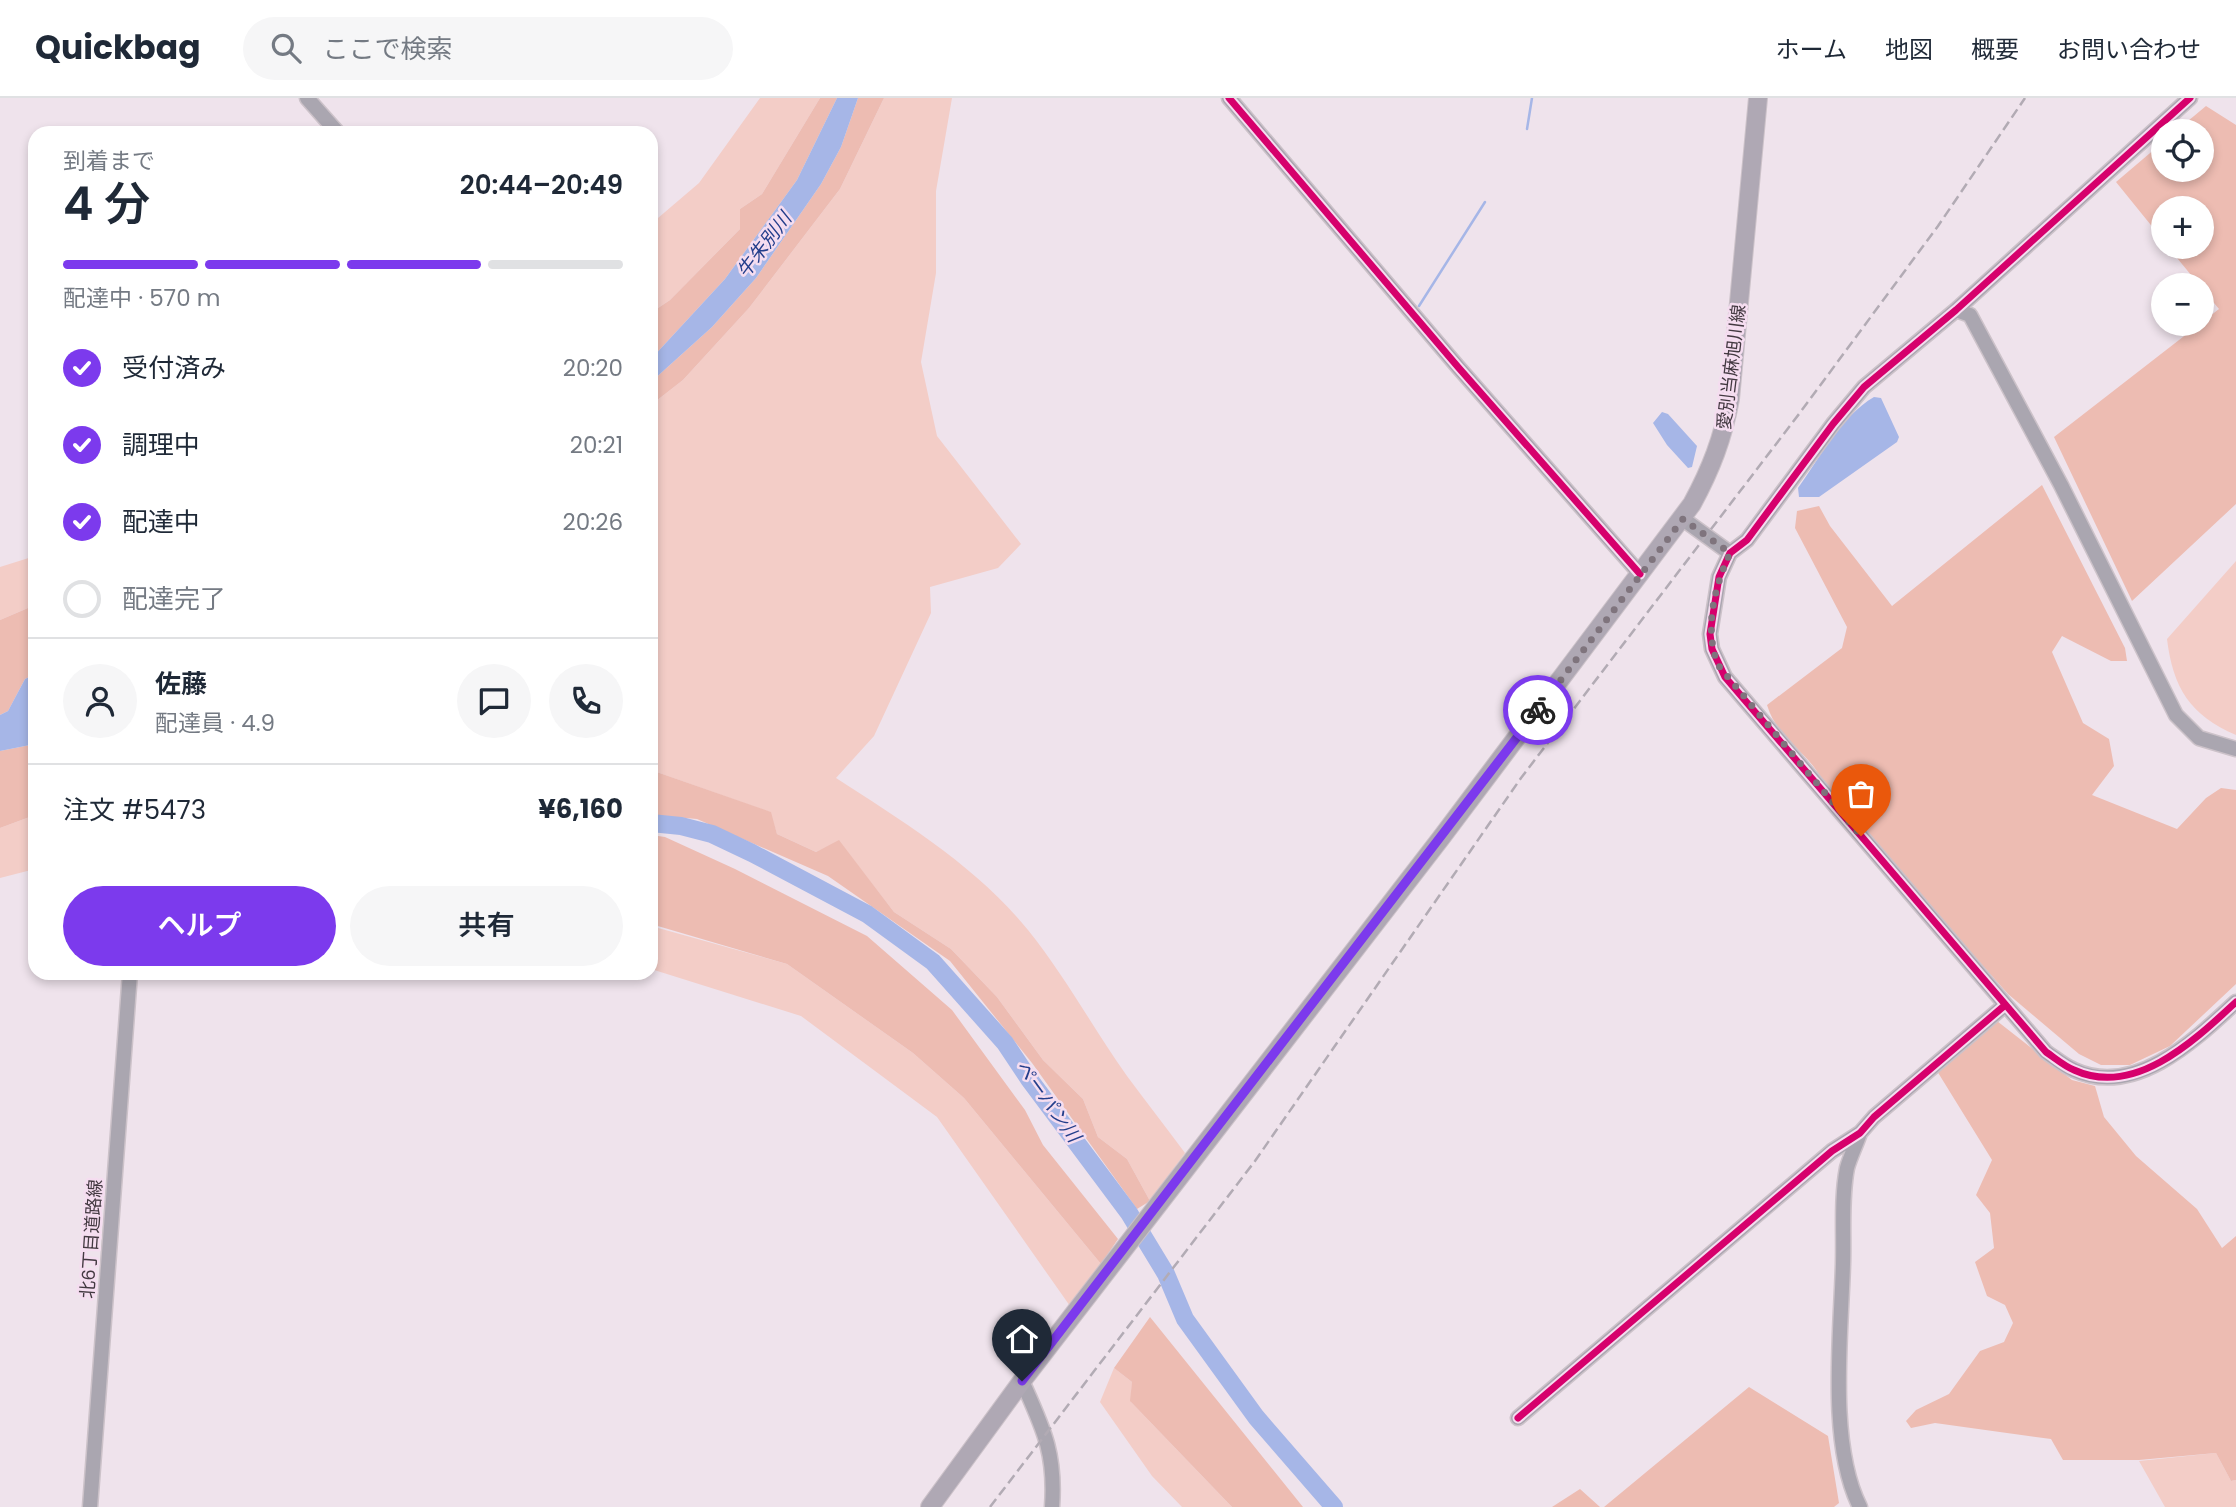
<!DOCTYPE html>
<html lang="ja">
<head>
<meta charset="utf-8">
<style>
  body { margin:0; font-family:Poppins,"Noto Sans JP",sans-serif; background:#f6f6f7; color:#1f2937; height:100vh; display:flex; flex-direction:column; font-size:26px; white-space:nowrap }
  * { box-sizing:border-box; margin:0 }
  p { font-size:23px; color:#747a83 }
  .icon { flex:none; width:38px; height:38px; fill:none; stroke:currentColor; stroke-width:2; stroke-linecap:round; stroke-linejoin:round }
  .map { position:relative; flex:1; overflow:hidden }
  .details { position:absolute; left:28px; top:28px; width:630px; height:854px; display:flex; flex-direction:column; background:#fff; border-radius:21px; box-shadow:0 4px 10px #0003 }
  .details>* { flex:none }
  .tools { position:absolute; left:2151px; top:21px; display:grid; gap:14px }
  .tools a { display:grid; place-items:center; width:63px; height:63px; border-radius:50%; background:#fff; box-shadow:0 4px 10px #0003; font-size:35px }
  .pin { position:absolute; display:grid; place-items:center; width:60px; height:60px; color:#fff; margin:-72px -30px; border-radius:50% 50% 50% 0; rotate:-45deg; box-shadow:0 0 7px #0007 }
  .pin .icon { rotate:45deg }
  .courier { position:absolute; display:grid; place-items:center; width:70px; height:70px; margin:-35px; border:5px solid #7c3aed; border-radius:50%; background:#fff; color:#222; box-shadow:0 2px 9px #0007 }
  .overview em { font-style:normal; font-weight:600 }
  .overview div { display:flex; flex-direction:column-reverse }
  .overview { display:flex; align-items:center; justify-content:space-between; height:119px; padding:0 35px }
  h1 { font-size:46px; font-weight:600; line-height:52px }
  .bar { display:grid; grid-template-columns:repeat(4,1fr); gap:10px 7px; align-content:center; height:84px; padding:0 35px }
  .bar i { height:9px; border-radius:5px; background:#e0e1e3 }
  .bar .active { background:#7c3aed }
  .bar p { grid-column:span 4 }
  .line { display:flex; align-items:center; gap:18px; padding:0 35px; border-top:2px solid #e0e1e3 }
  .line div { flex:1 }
  .round { display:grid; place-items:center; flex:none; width:74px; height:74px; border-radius:37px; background:#f6f6f7 }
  ol { padding:0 35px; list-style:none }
  li { display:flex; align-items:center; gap:21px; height:77px }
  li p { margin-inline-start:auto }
  li .icon { padding:7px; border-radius:50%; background:#7c3aed; color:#fff; stroke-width:4 }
  li:last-child { color:#747a83 }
  li i { width:38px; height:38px; border:4px solid #e0e1e3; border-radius:50% }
  .cta { display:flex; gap:14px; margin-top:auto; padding:14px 35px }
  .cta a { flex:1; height:80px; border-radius:42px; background:#7c3aed; color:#fff; font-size:28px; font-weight:600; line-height:80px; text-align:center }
  .cta a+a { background:#f6f6f7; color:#1f2937 }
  header { display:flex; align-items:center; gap:42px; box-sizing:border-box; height:98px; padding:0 35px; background:#fff; border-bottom:2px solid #e0e1e3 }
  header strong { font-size:33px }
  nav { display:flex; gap:38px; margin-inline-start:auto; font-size:24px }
  .search { width:490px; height:63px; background:#f6f6f7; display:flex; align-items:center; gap:18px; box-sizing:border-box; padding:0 24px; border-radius:38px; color:#747a83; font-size:26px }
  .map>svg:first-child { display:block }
  .green { fill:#f3cdc7 }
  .forest { fill:#edbcb2 }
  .water { fill:#a6b6e7 }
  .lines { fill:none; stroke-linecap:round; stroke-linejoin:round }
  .stream { stroke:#a6b6e7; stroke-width:2.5 }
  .river { stroke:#a6b6e7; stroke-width:18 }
  .minor-casing { stroke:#ccc2c9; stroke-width:17 }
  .major-casing { stroke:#ccc2c9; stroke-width:20 }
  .minor { stroke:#aaa6b0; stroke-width:14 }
  .major { stroke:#afa8b4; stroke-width:18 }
  .rail { stroke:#b2abb4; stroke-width:2.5; stroke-dasharray:10 5; stroke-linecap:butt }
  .cycleway-casing { stroke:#f5ddf0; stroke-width:11 }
  .cycleway { stroke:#d6006c; stroke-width:7 }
  .done { stroke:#7f747d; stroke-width:7; stroke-dasharray:0 12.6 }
  .route { stroke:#7c3aed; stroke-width:9 }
  .labels { text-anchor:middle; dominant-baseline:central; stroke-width:5; stroke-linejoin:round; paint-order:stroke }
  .street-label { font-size:18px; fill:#433941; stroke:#f5ddf0 }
  .water-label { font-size:19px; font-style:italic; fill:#233e8b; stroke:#f5ddf0 }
</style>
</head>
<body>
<header>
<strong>Quickbag</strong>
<div class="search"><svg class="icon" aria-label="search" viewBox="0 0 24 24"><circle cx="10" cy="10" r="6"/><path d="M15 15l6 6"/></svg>ここで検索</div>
<nav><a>ホーム</a><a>地図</a><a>概要</a><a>お問い合わせ</a></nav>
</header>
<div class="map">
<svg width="2236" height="1409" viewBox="0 0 2236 1409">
  <rect width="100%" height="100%" fill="#efe3ec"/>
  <!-- green -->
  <path class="green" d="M760,0H820L762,96L740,111V131L670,202L658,210L651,208V126L699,85Z
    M884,0H952L936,93V175L921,264L937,338L1021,446L998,470L930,489L931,515L874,638L836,680C904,724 976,768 1028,832C1065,878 1093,930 1127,978C1146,1004 1166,1029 1185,1055L1150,1103L1127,1061L1098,1039L1083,1001L1043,962L997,899L951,851L894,814L839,743L816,754L777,736L770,714L651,672V307L683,282L749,210L840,91Z
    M35,458V507L0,522V469Z
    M2236,463V637C2190,617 2173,590 2167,541Z
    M35,717V771L0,780V730Z
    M651,828L787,866L913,955L964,1000L1101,1166L1070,1208L937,1019L801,918L651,871Z
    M1114,1270L1132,1284L1131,1304L1232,1409H1182L1152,1378L1100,1304Z
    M2216,1355L2231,1383L2236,1382V1409H2165L2139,1363Z"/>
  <!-- forest -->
  <path class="forest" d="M820,0H837L797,82L725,181L651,261V208L658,210L670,202L740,131V111L762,96Z
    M858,0H884L840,91L749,210L683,282L651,307V284L712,229L756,180L821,86L841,49Z
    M2206,8L2236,27V406L2132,503L2054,339L2219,211L2168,149H2202V110H2163V142L2116,84L2163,44V72H2202V33H2176Z
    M2042,387L2125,550L2127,563H2111L2062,538L2052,554L2083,625L2109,641L2114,668L2092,697L2177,731L2206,700L2221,690L2236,692V886L2170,948L2130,967H2101L2079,956L2008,896L1826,691C1814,656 1777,642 1767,607L1842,550L1847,529L1795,430L1797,413L1819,408L1830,428L1892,508Z
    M35,507V576L25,581L8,613L0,617V522Z
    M35,646V717L0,730V653Z
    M651,672L771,714L777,736L816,754L839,742L894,814L951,851L997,899L1043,962L1083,1001L1098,1039L1127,1061L1150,1103L1137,1111L1032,965L950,863L828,778L697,721L651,717Z
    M651,737L665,739L735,771L867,838L952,912L1025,1012L1043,1047L1118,1141L1101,1166L964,1000L913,955L787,866L651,826Z
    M1997,923L2072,982L2095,988L2104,1019L2136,1058L2197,1111L2222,1150L2236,1138V1382L2231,1383L2216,1355L2139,1362H2063L2051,1341L1935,1325L1911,1330L1906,1323L1916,1312L1949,1296L1980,1253L2004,1244L2013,1225L2005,1207L1987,1198L1975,1164L1994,1150L1990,1115L1976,1097L1992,1062L1937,973Z
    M1150,1219L1303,1409H1232L1130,1303L1132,1284L1114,1270Z
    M1749,1289L1828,1338L1839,1405L1834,1409H1604Z
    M1580,1391L1600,1409H1552Z"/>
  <!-- water -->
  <path class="water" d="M837,0H858L841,49L821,86L756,180L712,229L651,284V261L725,181L797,82Z
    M1874,299L1881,300L1899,339L1897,344L1819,399H1799L1798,390C1820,360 1841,318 1874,299Z
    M1662,314L1668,316L1697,348L1692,369L1688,370L1667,347L1653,325Z
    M35,576V646L0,653V617L8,613L25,581Z"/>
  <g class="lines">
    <!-- stream -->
    <path class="stream" d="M1527,31L1532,0
      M1419,208L1485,104"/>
    <!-- river -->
    <path class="river" d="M651,725L681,728L712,736L752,755L867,816L933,864L1005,945L1029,981L1129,1115L1166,1176L1185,1221L1256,1319L1334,1409"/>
    <defs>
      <path id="minor" d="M307,0L338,35
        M1229,0L1458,269L1640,476
        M2190,0L1956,212L1864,289L1833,326L1747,442L1730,455L1719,479L1710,536L1712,551L1725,579L2046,954C2055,960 2064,968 2074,972C2135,1000 2195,942 2236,904
        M1956,212L1970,217L2061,387L2176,617L2199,640L2236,651
        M1683,421L1730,455
        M1022,1283C1043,1330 1056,1355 1052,1409
        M1518,1320L1832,1053L1860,1035L1874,1019L2004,908
        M90,1409L130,875
        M1860,1409C1828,1346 1841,1237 1843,1166C1844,1135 1841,1101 1847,1070C1850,1059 1856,1047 1860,1035"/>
      <path id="major" d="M930,1409L1022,1283L1441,740L1692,406C1711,371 1723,340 1730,301L1758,0"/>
    </defs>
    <!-- minor casing -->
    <use href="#minor" class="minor-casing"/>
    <!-- major casing -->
    <use href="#major" class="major-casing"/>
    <!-- minor -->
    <use href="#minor" class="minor"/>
    <!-- major -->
    <use href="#major" class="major"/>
    <!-- rail -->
    <path class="rail" d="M990,1409L1255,1063L1521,680L1799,316L1938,128L2025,0"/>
    <defs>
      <path id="cycleway" d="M1229,0L1458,269L1640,476
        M2190,0L1956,212L1864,289L1833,326L1747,442L1730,455L1719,479L1710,536L1712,551L1725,579L2046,954C2055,960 2064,968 2074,972C2135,1000 2195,942 2236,904
        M1518,1320L1832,1053L1860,1035L1874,1019L2004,908"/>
    </defs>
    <!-- cycleway casing -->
    <use href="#cycleway" class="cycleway-casing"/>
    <!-- cycleway -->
    <use href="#cycleway" class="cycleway"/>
  </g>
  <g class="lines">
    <!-- done -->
    <path class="done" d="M1538,612L1683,421L1730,455C1714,490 1704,531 1718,567L1861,738"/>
    <!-- route -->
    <path class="route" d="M1022,1283L1538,612"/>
  </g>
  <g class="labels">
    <!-- street labels -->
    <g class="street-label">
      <text transform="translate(1731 269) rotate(-83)">愛別当麻旭川線</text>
      <text transform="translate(91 1141) rotate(-86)">北6丁目道路線</text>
    </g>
    <!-- water labels -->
    <g class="water-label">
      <text transform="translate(764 147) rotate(-53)">牛朱別川</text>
      <text transform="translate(1048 1003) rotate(54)">ペーパン川</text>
    </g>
  </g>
</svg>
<div class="tools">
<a><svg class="icon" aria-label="locate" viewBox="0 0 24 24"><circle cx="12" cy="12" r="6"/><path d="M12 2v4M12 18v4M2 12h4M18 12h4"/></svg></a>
<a>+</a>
<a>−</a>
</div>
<div class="pin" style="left:1861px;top:738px;background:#ea580c"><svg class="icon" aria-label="bag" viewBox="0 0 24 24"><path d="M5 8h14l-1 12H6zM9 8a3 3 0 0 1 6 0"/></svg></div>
<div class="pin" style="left:1022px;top:1283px;background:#1f2937"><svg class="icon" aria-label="home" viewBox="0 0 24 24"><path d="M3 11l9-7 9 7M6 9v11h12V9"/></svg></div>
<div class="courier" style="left:1538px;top:612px"><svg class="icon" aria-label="bike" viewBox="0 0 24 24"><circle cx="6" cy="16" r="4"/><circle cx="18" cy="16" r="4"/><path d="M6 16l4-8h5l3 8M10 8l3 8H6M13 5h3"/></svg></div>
<section class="details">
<div class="overview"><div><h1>4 分</h1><p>到着まで</p></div><em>20:44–20:49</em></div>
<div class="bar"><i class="active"></i><i class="active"></i><i class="active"></i><i></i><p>配達中 · 570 m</p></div>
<ol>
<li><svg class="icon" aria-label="check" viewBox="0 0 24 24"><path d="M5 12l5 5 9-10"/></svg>受付済み<p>20:20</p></li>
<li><svg class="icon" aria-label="check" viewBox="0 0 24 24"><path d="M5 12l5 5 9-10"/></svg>調理中<p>20:21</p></li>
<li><svg class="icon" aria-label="check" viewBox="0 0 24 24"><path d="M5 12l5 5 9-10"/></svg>配達中<p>20:26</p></li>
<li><i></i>配達完了</li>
</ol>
<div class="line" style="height:126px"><a class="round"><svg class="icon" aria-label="person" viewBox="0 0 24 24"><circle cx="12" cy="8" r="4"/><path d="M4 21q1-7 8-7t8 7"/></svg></a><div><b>佐藤</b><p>配達員 · 4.9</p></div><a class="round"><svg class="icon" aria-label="chat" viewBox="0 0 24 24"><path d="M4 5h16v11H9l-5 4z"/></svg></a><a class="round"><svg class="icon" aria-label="phone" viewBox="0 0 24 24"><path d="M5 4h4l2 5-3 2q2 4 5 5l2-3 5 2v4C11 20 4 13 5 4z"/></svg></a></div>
<div class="line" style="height:91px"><div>注文 #5473</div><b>¥6,160</b></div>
<div class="cta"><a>ヘルプ</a><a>共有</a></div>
</section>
</div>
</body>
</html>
